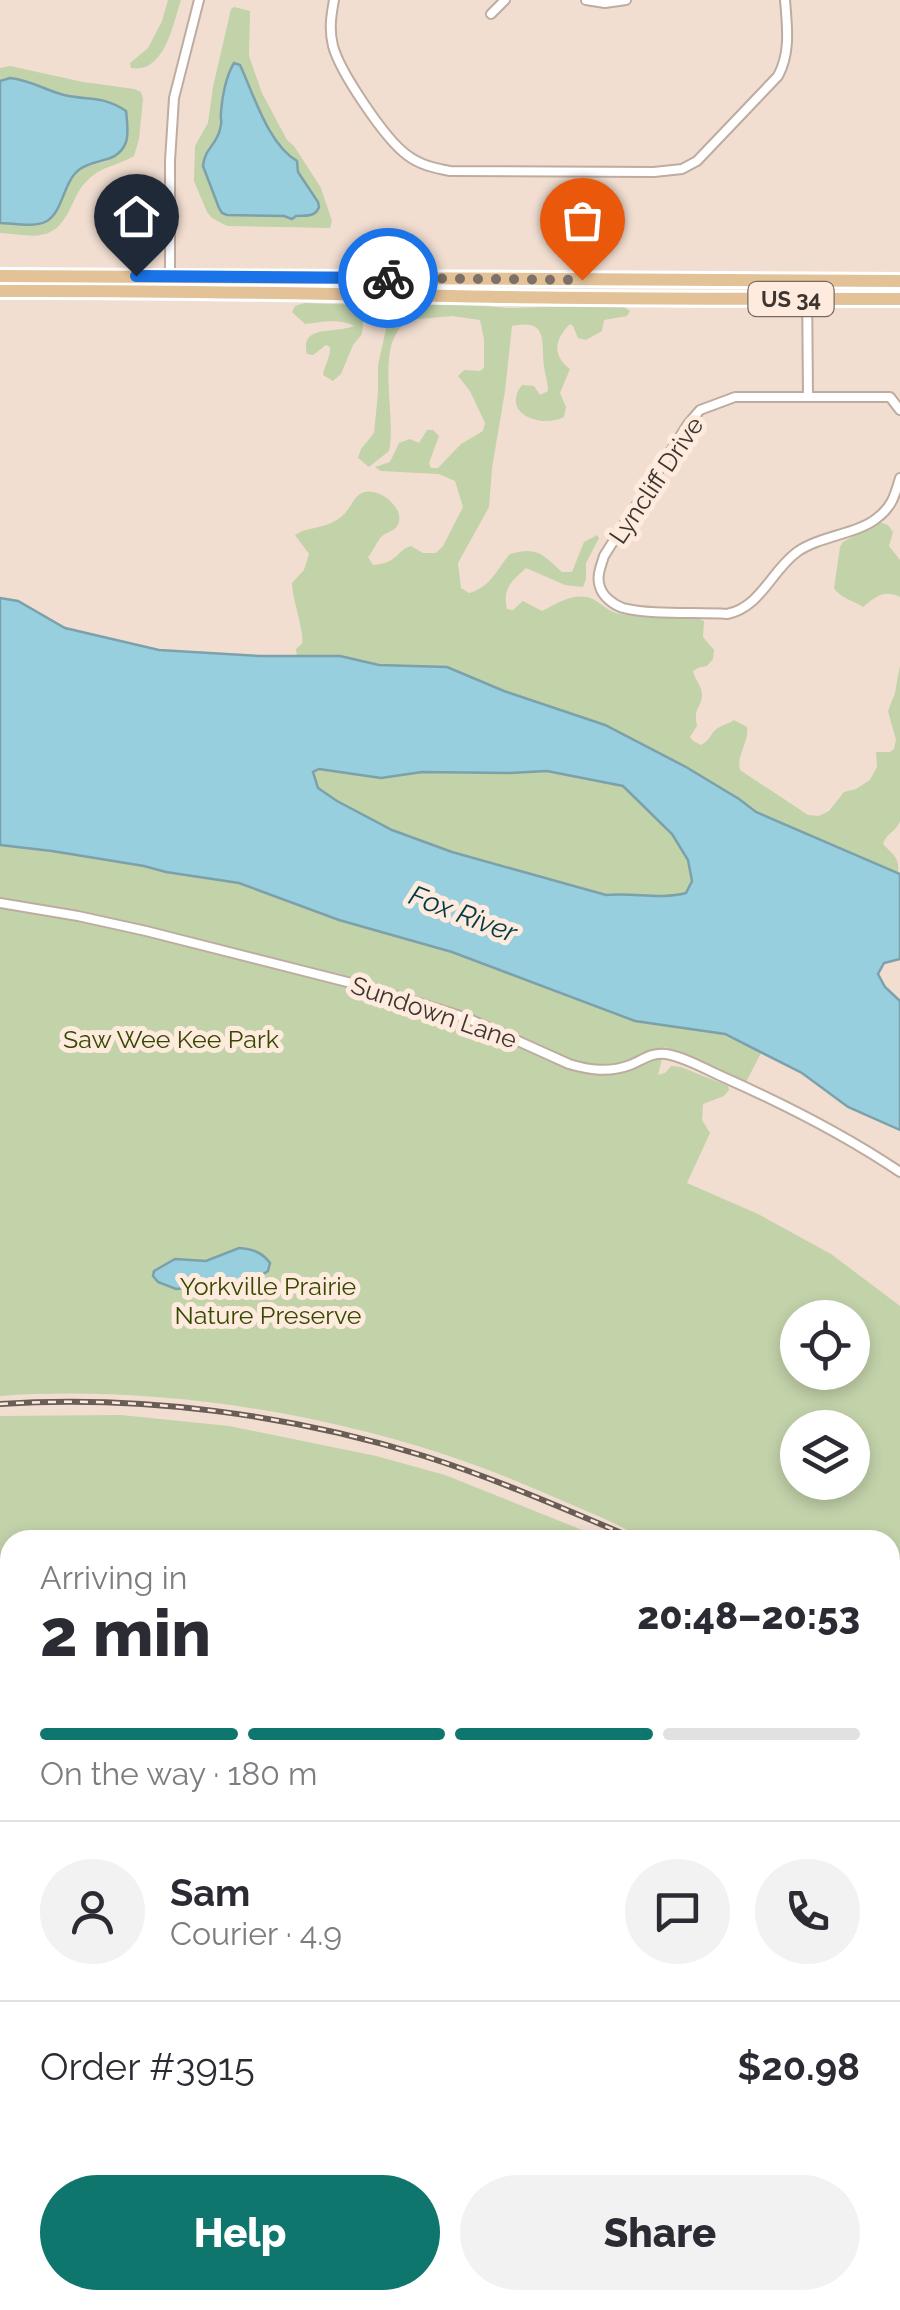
<!DOCTYPE html>
<html lang="en">
<head>
<meta charset="utf-8">
<style>
  body { margin:0; font-family:Raleway,sans-serif; background:#f2f2f3; color:#2b2b33; height:100vh; display:flex; flex-direction:column; font-size:38px; white-space:nowrap }
  * { box-sizing:border-box; margin:0 }
  p { font-size:32px; color:#7c7c81 }
  .icon { flex:none; width:55px; height:55px; fill:none; stroke:currentColor; stroke-width:2; stroke-linecap:round; stroke-linejoin:round }
  .map { position:relative; flex:1; overflow:hidden }
  .details { position:absolute; left:0px; top:1530px; width:900px; height:780px; display:flex; flex-direction:column; background:#fff; border-radius:30px 30px 0 0; box-shadow:0 5px 15px #0003 }
  .details>* { flex:none }
  .controls { position:absolute; left:780px; top:1300px; display:grid; gap:20px }
  .controls a { display:grid; place-items:center; width:90px; height:90px; border-radius:50%; background:#fff; box-shadow:0 5px 15px #0003; font-size:50px }
  .pin { position:absolute; display:grid; place-items:center; width:85px; height:85px; color:#fff; margin:-102px -42px; border-radius:50% 50% 50% 0; rotate:-45deg; box-shadow:0 0 10px #0007 }
  .pin .icon { rotate:45deg }
  .courier { position:absolute; display:grid; place-items:center; width:100px; height:100px; margin:-50px; border:8px solid #1a73e8; border-radius:50%; background:#fff; color:#222; box-shadow:0 2px 12px #0007 }
  .headline em { font-style:normal; font-weight:800 }
  .headline div { display:flex; flex-direction:column-reverse }
  .headline { display:flex; align-items:center; justify-content:space-between; height:170px; padding:0 40px }
  h1 { font-size:65px; font-weight:800; line-height:75px }
  .bar { display:grid; grid-template-columns:repeat(4,1fr); gap:15px 10px; align-content:center; height:120px; padding:0 40px }
  .bar i { height:12px; border-radius:8px; background:#e1e1e2 }
  .bar .current { background:#0f766e }
  .bar p { grid-column:span 4 }
  .line { display:flex; align-items:center; gap:25px; padding:0 40px; border-top:2px solid #e1e1e2 }
  .line div { flex:1 }
  .round { display:grid; place-items:center; flex:none; width:105px; height:105px; border-radius:52px; background:#f2f2f3 }
  .action { display:flex; gap:20px; margin-top:auto; padding:20px 40px }
  .action a { flex:1; height:115px; border-radius:60px; background:#0f766e; color:#fff; font-size:40px; font-weight:800; line-height:115px; text-align:center }
  .action a+a { background:#f2f2f3; color:#2b2b33 }
  .map>svg:first-child { display:block }
  .green { fill:#c2d2a9; fill-rule:evenodd }
  .water { fill:#97cfdf; stroke:#7ca1aa; stroke-width:2.5; fill-rule:evenodd }
  .lines { fill:none; stroke-linecap:round; stroke-linejoin:round }
  .street-casing { stroke:#bdac9f; stroke-width:12 }
  .primary-casing { stroke:#fff; stroke-width:18 }
  .street { stroke:#fff; stroke-width:8 }
  .primary { stroke:#e3c298; stroke-width:12 }
  .rail-casing { stroke:#695e57; stroke-width:6 }
  .rail { stroke:#feebde; stroke-width:2.5; stroke-dasharray:8; stroke-linecap:butt }
  .done { stroke:#7c7068; stroke-width:10; stroke-dasharray:0 18 }
  .route { stroke:#1a73e8; stroke-width:12 }
  .labels { text-anchor:middle; dominant-baseline:central; stroke-width:10; stroke-linejoin:round; paint-order:stroke }
  .shield { fill:#feebde; stroke:#776c64; stroke-width:2.5 }
  .shield-label { font-size:22px; font-weight:bold; fill:#3d3530 }
  .street-label { font-size:25px; fill:#3d3530; stroke:#feebde }
  .park-label { font-size:25px; fill:#364903; stroke:#feebde }
  .water-label { font-size:28px; font-style:italic; fill:#043a45; stroke:#feebde }
</style>
</head>
<body>
<div class="map">
<svg width="900" height="2310" viewBox="0 0 900 2310">
  <rect width="100%" height="100%" fill="#f1ded1"/>
  <!-- green -->
  <path class="green" d="M168,0H181C173,23 165,74 131,68L130,63L148,48L162,21Z
    M234,7L250,11L249,56L262,93L287,140L294,146L321,188L332,221L330,228L227,226L212,218L207,212L194,181L195,146L208,123L213,87L231,9ZM242,70C254,98 270,146 297,161L298,172L318,202L301,216L292,219L284,216L227,215L219,208L203,166L208,148L219,135L229,72Z
    M10,66L83,82L134,89L141,92L143,99L139,139L134,156C117,166 98,167 85,183C78,190 74,201 69,211C52,244 32,235 0,233V223H39L55,212L71,179L81,168L108,161L126,111C101,95 88,101 63,95C41,89 23,73 0,81V68Z
    M305,303L389,306L462,304L508,308L614,305L624,307L630,311L627,316L604,320L602,331L586,340L578,338L573,326L570,324C554,340 552,355 570,369L560,393L566,407L564,417C541,429 500,413 522,385L534,386L540,395L548,391C548,382 545,375 544,366C541,342 549,318 512,326L505,391L492,468L489,507L458,563L461,588L469,593C490,588 497,569 510,554C538,546 543,555 562,572H572L584,542L597,535L599,538L586,563V579L583,587L565,585L526,568C512,581 502,588 507,609L513,610L523,601L542,611C556,604 570,594 587,597C598,599 605,610 616,613C644,620 678,608 704,621L703,637L714,650L713,659L707,666L698,668L693,671C695,680 702,686 702,695C701,710 693,706 697,726L690,737L693,741L701,745C710,741 711,732 718,728C724,724 729,724 734,720L747,727C749,743 736,755 740,770L808,815L819,816L829,811L844,792L856,789L870,780L877,767L876,752H890L894,749L896,740L888,711L895,693L900,665V821C897,831 886,833 883,844C892,854 900,857 898,873L756,812L739,799L686,767L605,725L504,691L447,667L379,665L340,656H297L296,649C298,647 301,645 302,643C305,634 292,598 292,583L304,570L309,554L295,535C306,527 321,529 333,522C350,514 351,500 360,494C375,484 403,505 399,522C396,532 387,531 381,537C376,543 373,551 368,557L373,565C399,563 395,551 411,546L423,553H436L443,546L463,507L455,481L439,474L381,471L375,467L390,462L399,443L410,439L419,443L427,430H433L439,436L429,463L431,468H438L461,444L483,431L485,423L470,391L458,376L464,370L480,371L484,368V339L480,320L452,316L408,320C405,324 400,327 397,332C379,360 396,418 389,451L369,467L358,458L361,449L374,433L378,393V365L386,329C379,321 373,315 363,322L362,334L353,345L341,374L333,381L323,375C324,365 331,358 330,347L326,345L313,355L307,354C299,324 336,334 354,326C339,318 321,322 305,324L292,312L295,306Z
    M879,522L888,525L893,532L889,546L900,560V597C884,589 875,597 863,607C854,601 839,597 834,588L840,547L843,542Z
    M319,769L381,777L422,772L509,773L547,771L623,786L672,834L688,860L693,881L686,893C660,900 633,892 606,895L452,852L392,830L337,801L318,788L313,771Z
    M0,845L52,851L144,866L166,872L239,883L339,920L452,952L635,1021L725,1034L761,1053L746,1082L665,1047L658,1075L665,1073L671,1066L681,1067L728,1086L729,1090L724,1096L703,1104L702,1120L710,1133L687,1183L758,1214L831,1254L900,1306V1644L890,1640V1540C834,1540 778,1540 723,1540C704,1540 671,1544 654,1540C638,1536 620,1526 605,1519C560,1500 517,1480 472,1464C326,1412 155,1385 0,1396ZM798,1318H852V1372H798ZM798,1428H852V1482H798Z
    M121,1415L229,1426L376,1456L445,1475L607,1540H10V1640L0,1645V1416Z
    M890,1666L900,1669V1917L890,1916Z
    M890,2255L900,2256V2310H448L490,2300H890Z"/>
  <!-- water -->
  <path class="water" d="M234,63L240,65C254,95 268,144 297,161L298,172L318,202L319,207C315,218 305,215 296,216L292,219L284,216L227,215L222,213L219,208L203,166C205,147 217,145 220,129C223,119 220,122 221,112C222,97 226,76 234,63Z
    M10,78C30,80 45,90 64,95C89,101 102,95 126,111C127,121 129,133 126,142C118,164 95,158 80,169C63,181 64,210 47,221C35,228 13,223 0,223V81Z
    M0,598L18,601L65,628L159,650L259,656H340L379,665L447,667L504,691L605,725L686,767L739,799L756,812L900,874V959L884,963L878,974L885,987L900,1001V1130L848,1107L802,1073L725,1034L635,1021L452,952L339,920L239,883L166,872L144,866L52,851L0,845ZM319,769L381,778L422,772L509,773L547,771L623,786L672,834L688,860L692,881L686,893C660,900 633,892 606,895L452,852L392,830L337,801L318,788L313,772Z
    M239,1248C252,1249 262,1252 270,1263L268,1271L251,1282L176,1289L158,1282L153,1276L154,1271L175,1259L206,1261Z"/>
  <g class="lines">
    <defs>
      <path id="street" d="M334,0C331,16 329,30 333,46C340,72 385,139 407,155C420,165 434,168 450,171L654,172L682,169L697,161L778,76C791,52 787,26 785,0
        M586,0L605,3L626,0
        M491,14L505,0
        M170,277V161L174,98L199,0
        M807,282L808,396
        M900,410L890,397H735L700,410L688,424L604,556C601,566 596,577 600,587C603,597 614,605 623,608C650,615 698,612 727,614C761,607 771,571 797,552C819,536 858,534 877,518C892,507 895,495 900,478
        M0,903L78,916L146,931L363,986L467,1018L569,1064C589,1070 609,1073 630,1065C643,1060 651,1052 666,1054C685,1057 705,1069 723,1077C784,1104 845,1135 900,1172"/>
      <path id="primary" d="M0,276L900,281
        M0,291C169,290 338,294 507,297C638,299 769,299 900,299
        M890,2225L900,2226
        M330,2310L369,2300"/>
    </defs>
    <!-- street casing -->
    <use href="#street" class="street-casing"/>
    <!-- primary casing -->
    <use href="#primary" class="primary-casing"/>
    <!-- street -->
    <use href="#street" class="street"/>
    <!-- primary -->
    <use href="#primary" class="primary"/>
    <defs>
      <path id="rail" d="M0,1404C142,1395 288,1414 424,1456C497,1479 567,1510 638,1540
        M890,1647L900,1651"/>
    </defs>
    <!-- rail casing -->
    <use href="#rail" class="rail-casing"/>
    <!-- rail -->
    <use href="#rail" class="rail"/>
  </g>
  <g class="lines">
    <!-- done -->
    <path class="done" d="M388,278L582,280"/>
    <!-- route -->
    <path class="route" d="M136,276L388,278"/>
  </g>
  <g class="labels">
    <!-- shield labels -->
    <rect class="shield" x="748.5" y="282" width="85" height="34" rx="8"/>
    <g class="shield-label">
      <text x="791" y="299">US 34</text>
    </g>
    <!-- street labels -->
    <g class="street-label">
      <text transform="translate(656 480) rotate(-56)">Lyncliff Drive</text>
      <text transform="translate(434 1012) rotate(19)">Sundown Lane</text>
    </g>
    <!-- park labels -->
    <g class="park-label">
      <text x="171" y="1039">Saw Wee Kee Park</text>
      <text x="268" y="1286">Yorkville Prairie<tspan x="268" dy="29">Nature Preserve</tspan></text>
    </g>
    <!-- water labels -->
    <g class="water-label">
      <text transform="translate(463 914) rotate(21)">Fox River</text>
    </g>
  </g>
</svg>
<div class="controls">
<a><svg class="icon" aria-label="locate" viewBox="0 0 24 24"><circle cx="12" cy="12" r="6"/><path d="M12 2v4M12 18v4M2 12h4M18 12h4"/></svg></a>
<a><svg class="icon" aria-label="layers" viewBox="0 0 24 24"><path d="M12 4l9 5-9 5-9-5zM3 14l9 5 9-5"/></svg></a>
</div>
<div class="pin" style="left:582px;top:280px;background:#ea580c"><svg class="icon" aria-label="bag" viewBox="0 0 24 24"><path d="M5 8h14l-1 12H6zM9 8a3 3 0 0 1 6 0"/></svg></div>
<div class="pin" style="left:136px;top:276px;background:#1f2937"><svg class="icon" aria-label="home" viewBox="0 0 24 24"><path d="M3 11l9-7 9 7M6 9v11h12V9"/></svg></div>
<div class="courier" style="left:388px;top:278px"><svg class="icon" aria-label="bike" viewBox="0 0 24 24"><circle cx="6" cy="16" r="4"/><circle cx="18" cy="16" r="4"/><path d="M6 16l4-8h5l3 8M10 8l3 8H6M13 5h3"/></svg></div>
<section class="details">
<div class="headline"><div><h1>2 min</h1><p>Arriving in</p></div><em>20:48–20:53</em></div>
<div class="bar"><i class="current"></i><i class="current"></i><i class="current"></i><i></i><p>On the way · 180 m</p></div>
<div class="line" style="height:180px"><a class="round"><svg class="icon" aria-label="person" viewBox="0 0 24 24"><circle cx="12" cy="8" r="4"/><path d="M4 21q1-7 8-7t8 7"/></svg></a><div><b>Sam</b><p>Courier · 4.9</p></div><a class="round"><svg class="icon" aria-label="chat" viewBox="0 0 24 24"><path d="M4 5h16v11H9l-5 4z"/></svg></a><a class="round"><svg class="icon" aria-label="phone" viewBox="0 0 24 24"><path d="M5 4h4l2 5-3 2q2 4 5 5l2-3 5 2v4C11 20 4 13 5 4z"/></svg></a></div>
<div class="line" style="height:130px"><div>Order #3915</div><b>$20.98</b></div>
<div class="action"><a>Help</a><a>Share</a></div>
</section>
</div>
</body>
</html>
